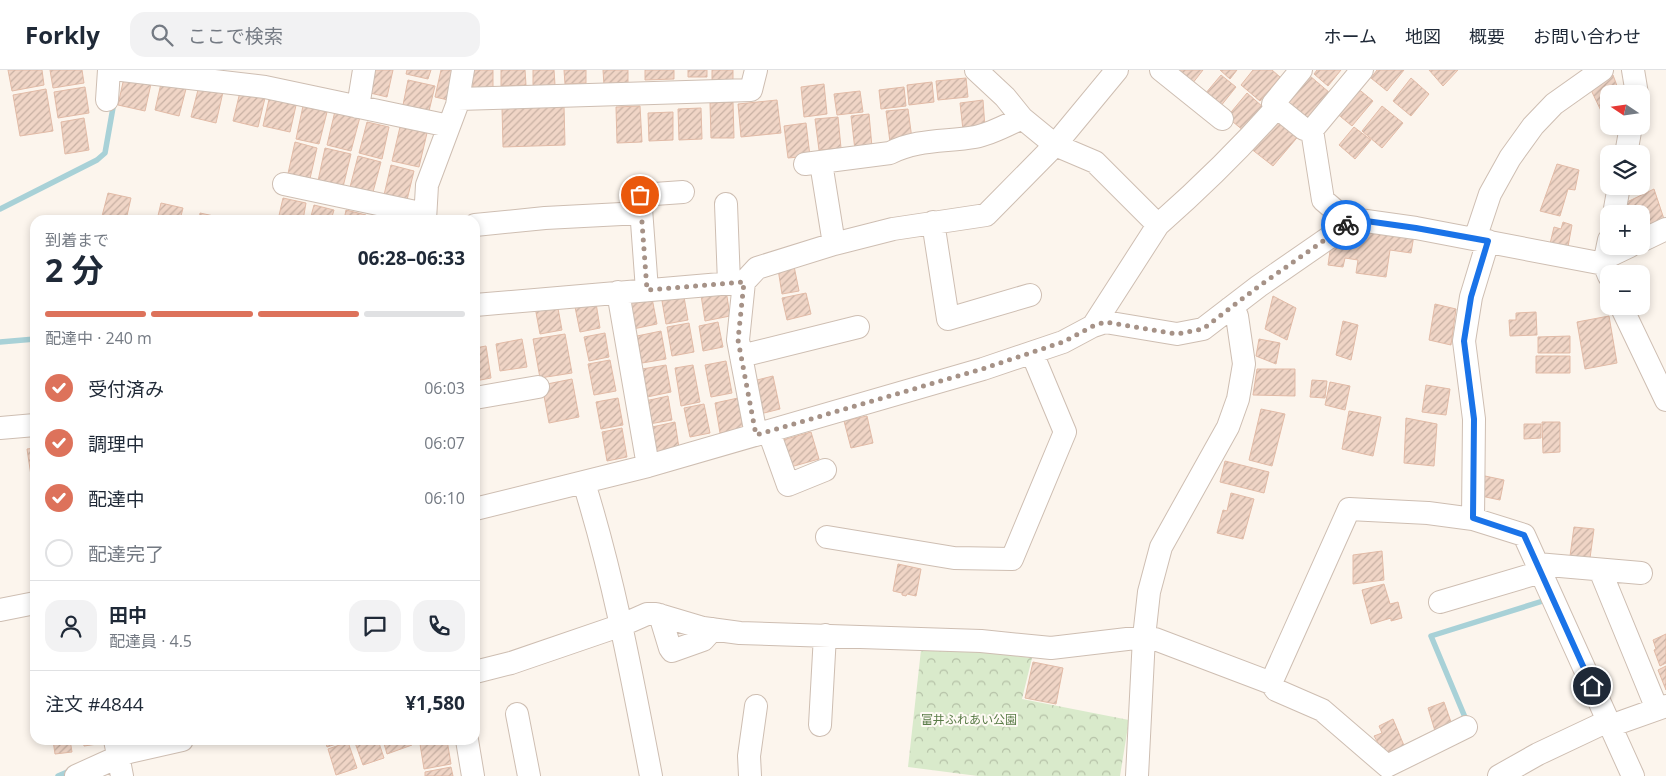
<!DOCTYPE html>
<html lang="ja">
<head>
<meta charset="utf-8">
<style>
  body { margin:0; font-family:"Open Sans","Noto Sans JP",sans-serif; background:#f2f2f3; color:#1f2937; height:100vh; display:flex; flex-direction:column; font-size:19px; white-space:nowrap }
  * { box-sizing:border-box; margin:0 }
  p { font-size:16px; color:#747a83 }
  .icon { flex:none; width:28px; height:28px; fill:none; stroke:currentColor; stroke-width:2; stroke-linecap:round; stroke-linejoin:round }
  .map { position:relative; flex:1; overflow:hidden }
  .panel { position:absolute; left:30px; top:145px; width:450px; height:530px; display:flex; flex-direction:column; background:#fff; border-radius:15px; box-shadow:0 2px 8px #0003 }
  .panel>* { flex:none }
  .needle { width:32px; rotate:283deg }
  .tools { position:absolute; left:1600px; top:15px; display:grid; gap:10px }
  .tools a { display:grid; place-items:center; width:50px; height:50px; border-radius:10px; background:#fff; box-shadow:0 2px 8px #0003; font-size:25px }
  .pin { position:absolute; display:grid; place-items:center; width:42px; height:42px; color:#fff; margin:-21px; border:2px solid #fff; border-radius:50%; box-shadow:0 1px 5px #0007 }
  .courier { position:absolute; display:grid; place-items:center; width:50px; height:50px; margin:-25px; border:4px solid #1a73e8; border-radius:50%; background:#fff; color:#222; box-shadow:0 1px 6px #0007 }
  .head em { font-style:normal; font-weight:700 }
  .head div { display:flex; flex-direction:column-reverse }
  .head { display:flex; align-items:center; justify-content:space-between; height:85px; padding:0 15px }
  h1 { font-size:32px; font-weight:700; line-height:38px }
  .bar { display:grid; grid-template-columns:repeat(4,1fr); gap:8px 5px; align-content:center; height:60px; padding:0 15px }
  .bar i { height:6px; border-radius:4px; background:#e0e1e3 }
  .bar .active { background:#dd725b }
  .bar p { grid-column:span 4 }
  .line { display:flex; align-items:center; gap:12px; padding:0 15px; border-top:1px solid #e0e1e3 }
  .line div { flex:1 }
  .round { display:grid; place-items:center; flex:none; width:52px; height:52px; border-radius:15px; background:#f2f2f3 }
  ol { padding:0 15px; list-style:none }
  li { display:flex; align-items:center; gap:15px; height:55px }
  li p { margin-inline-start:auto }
  li .icon { padding:5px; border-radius:50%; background:#dd725b; color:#fff; stroke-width:4 }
  li:last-child { color:#747a83 }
  li i { width:28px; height:28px; border:2px solid #e0e1e3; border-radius:50% }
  header { display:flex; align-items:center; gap:30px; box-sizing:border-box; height:70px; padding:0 25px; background:#fff; border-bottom:1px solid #e0e1e3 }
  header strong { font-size:24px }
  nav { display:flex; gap:28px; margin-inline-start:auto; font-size:18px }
  .search { width:350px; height:45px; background:#f2f2f3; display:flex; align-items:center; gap:12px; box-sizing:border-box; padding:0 18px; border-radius:15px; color:#747a83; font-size:19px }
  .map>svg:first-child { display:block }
  .park { fill:url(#park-crowns) }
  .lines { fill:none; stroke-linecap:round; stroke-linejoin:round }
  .stream { stroke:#a8d1d7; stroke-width:5.5 }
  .building { fill:url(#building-hatch); stroke:#e2bba7 }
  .minor-casing { stroke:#cebeb2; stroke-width:24 }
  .minor { stroke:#fff; stroke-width:22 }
  .done { stroke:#a69287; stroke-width:5; stroke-dasharray:0 9 }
  .route { stroke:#1a73e8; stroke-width:6 }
  .labels { text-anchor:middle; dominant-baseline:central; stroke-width:4; stroke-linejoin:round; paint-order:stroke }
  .park-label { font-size:12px; fill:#5a7c48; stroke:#fefaf4 }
</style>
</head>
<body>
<header>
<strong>Forkly</strong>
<div class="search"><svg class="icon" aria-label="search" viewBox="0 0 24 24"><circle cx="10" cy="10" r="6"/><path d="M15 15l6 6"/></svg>ここで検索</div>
<nav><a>ホーム</a><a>地図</a><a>概要</a><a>お問い合わせ</a></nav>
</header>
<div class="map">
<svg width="1666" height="706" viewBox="0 0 1666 706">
  <defs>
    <pattern id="park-crowns" width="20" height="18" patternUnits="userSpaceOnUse" patternTransform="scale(1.25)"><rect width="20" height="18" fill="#d9eacb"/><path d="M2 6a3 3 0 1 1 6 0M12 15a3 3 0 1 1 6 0" fill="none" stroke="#b5c1a7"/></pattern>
    <pattern id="building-hatch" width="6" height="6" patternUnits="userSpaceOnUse" patternTransform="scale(1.25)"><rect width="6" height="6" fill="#f0d5c6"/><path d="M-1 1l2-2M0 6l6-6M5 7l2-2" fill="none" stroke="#c7b0a3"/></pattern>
  </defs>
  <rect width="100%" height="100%" fill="#fcf5ed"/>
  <!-- park -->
  <path class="park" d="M921,580L974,581L1032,588L1022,629L1129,650L1120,706H978L908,697Z"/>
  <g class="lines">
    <!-- stream -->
    <path class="stream" d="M0,139L97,90L105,83L114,32
      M0,272L35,269
      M1467,652L1431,566L1546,530
      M58,706L72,700"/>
  </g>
  <!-- building -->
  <path class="building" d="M8,0H42L44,15L12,21Z
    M50,0H82L84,13L53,18Z
    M371,0H393L387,27L366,22Z
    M407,0H431L428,9L406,4Z
    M441,0H453L448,30L435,27Z
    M472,0H493V18L473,19Z
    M501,0H525L526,15L501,16Z
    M533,0H554L555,15L533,16Z
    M564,0H586V13L565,14Z
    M603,0H628V15L604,16Z
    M645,0H674V9L645,10Z
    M688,0H707V7H688Z
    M712,0H733V10H712Z
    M1175,0H1203L1192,14Z
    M1220,0H1237L1230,9Z
    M1253,0H1272L1280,7L1260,31L1241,15Z
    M1317,0H1341L1328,16L1314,4Z
    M1377,0H1404L1387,21L1371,8Z
    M1429,0H1458L1443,16Z
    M125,3L152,9L145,41L118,35Z
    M1221,5L1236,17L1220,37L1205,24Z
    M1613,5L1620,24H1609V45L1604,47L1591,20Z
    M1310,6L1330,23L1305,54L1285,37Z
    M966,8L968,27L938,30L936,11Z
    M1411,8L1429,24L1411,46L1393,31Z
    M162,9L187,15L179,46L155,40Z
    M408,10L435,16L429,41L403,35Z
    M932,12L934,32L909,35L907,15Z
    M824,14L827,44L804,47L801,17Z
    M199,16L223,22L216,53L191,47Z
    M85,17L89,43L58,48L54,22Z
    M904,17L906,36L881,39L879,20Z
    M1356,17L1373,31L1352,56L1335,42Z
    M46,19L53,61L20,66L13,25Z
    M860,21L863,42L837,45L834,24Z
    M240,22L265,28L258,57L233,51Z
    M1247,23L1263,37L1244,61L1227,47Z
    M270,25L297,31L290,62L263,56Z
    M777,30L781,63L741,67L738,34Z
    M983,30L985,58L963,60L960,33Z
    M733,32L734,68H711L710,33Z
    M303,36L327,42L319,74L296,69Z
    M564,36L565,75L503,77L502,38Z
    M640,36L642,72L617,73L616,37Z
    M1382,36L1403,53L1382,78L1362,61Z
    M701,38L702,69L679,70L678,39Z
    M908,39L912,69L890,72L886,41Z
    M335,41L360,47L351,81L327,75Z
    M673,42V70L649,71L648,43Z
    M869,44L872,77L855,80L851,46Z
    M1278,44L1301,63L1273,96L1250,78Z
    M838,47L841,78L819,80L815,49Z
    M84,48L89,80L65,84L61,52Z
    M367,52L389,57L382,89L359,83Z
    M806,53L810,86L788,88L784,56Z
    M400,57L427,63L419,97L392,91Z
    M1354,57L1371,70L1355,89L1339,75Z
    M295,72L317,78L309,113L287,108Z
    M325,78L351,84L343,117L318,111Z
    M358,86L381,92L373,122L350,117Z
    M1557,94L1579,100L1575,120L1568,119L1560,146L1540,141Z
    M391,95L414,101L407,130L384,125Z
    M1654,119L1665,152L1641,160V144H1625L1629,140L1627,132Z
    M108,123L131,128L126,150H101Z
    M283,128L306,133L303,150H278Z
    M161,133L183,138L180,150H157Z
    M314,135L334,140L331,150H310Z
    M346,140L366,145L365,150H344Z
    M200,143L223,148L222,150H199Z
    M1563,152L1572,155L1567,182L1549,178L1554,157L1561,159Z
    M1368,159L1414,165L1411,183L1390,180L1386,207L1356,203L1358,190L1345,188L1343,197L1328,195L1331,174L1339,175L1340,169L1345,165L1367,168Z
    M794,196L799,221L782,224L778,199Z
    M726,220L730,246L705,251L701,225Z
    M806,223L811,244L787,250L782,228Z
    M1273,226L1296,238L1287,270L1265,259Z
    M684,227L688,250L666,254L662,231Z
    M652,228L657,254L633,259L629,232Z
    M557,233L562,260L540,264L535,237Z
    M596,233L600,258L580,262L575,237Z
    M1435,234L1456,239L1451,275L1429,270Z
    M1536,242L1537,265L1510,266L1509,250H1516V243Z
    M1609,246L1617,293L1585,299L1577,252Z
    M1343,251L1358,255L1351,290L1336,285Z
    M718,252L723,277L703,281L699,256Z
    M689,253L694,282L672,286L667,257Z
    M661,261L666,289L642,293L637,266Z
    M605,263L609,287L589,291L584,267Z
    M565,264L572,303L540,308L533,269Z
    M1570,266V283H1538V267Z
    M522,269L527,297L500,301L496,274Z
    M1259,269L1280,273L1276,294L1256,286Z
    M486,276L491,308L475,311V278Z
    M1536,286H1570V303H1536Z
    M610,290L616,321L594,325L588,294Z
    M726,291L732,323L711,327L705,295Z
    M666,295L671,322L647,327L642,299Z
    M693,295L700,332L681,336L675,298Z
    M1257,299H1295V326L1253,325Z
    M773,306L780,339L760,344L753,311Z
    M572,309L579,347L549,353L542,315Z
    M1312,310L1327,311L1325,328L1310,327Z
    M1330,312L1350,316L1345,340L1325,335Z
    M1426,315L1450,319L1446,345L1422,342Z
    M668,326L672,350L649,354L645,331Z
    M618,328L623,355L601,359L596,332Z
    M738,328L743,359L720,363L715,333Z
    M704,334L710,363L690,367L684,338Z
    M1261,339L1285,344L1272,396L1249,390Z
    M1349,341L1381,347L1373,386L1342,379Z
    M867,346L873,373L851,378L844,351Z
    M1406,348L1437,354L1434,396L1404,393Z
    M675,352L679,378L656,383L652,357Z
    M1542,352H1560V382L1543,383Z
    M1524,354H1541V368L1524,369Z
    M622,358L627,387L607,391L602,362Z
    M811,362L819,389L787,398L779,371Z
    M35,378V419H33L27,379Z
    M1225,391L1269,402L1264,423L1220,412Z
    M1485,406L1504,410L1500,430L1481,426Z
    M1231,423L1254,429L1243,469L1217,463L1223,440L1227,441Z
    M1574,457L1594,459L1590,488L1570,486Z
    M1382,481L1384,510L1353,514V485Z
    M898,494L921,499L916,526L907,524L906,526L902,525V523L893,521Z
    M1384,514L1390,534L1398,532L1402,548L1391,551V548L1371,554L1362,520Z
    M1666,564V593L1660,596L1654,580L1656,579L1653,570Z
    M1033,592L1063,598L1056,634L1025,628Z
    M1666,596V620L1658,600Z
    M1444,632L1452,655L1435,661L1428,638Z
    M1393,649L1405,678L1387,688L1374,666L1382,663L1379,656Z
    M53,670H70L72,682L55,684Z
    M83,670H103L104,673L84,676Z
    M325,670H349L327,677Z
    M354,670H378L384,688L363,695Z
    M383,670H411L412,675L387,684Z
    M440,670H447L451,694L424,699L420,674Z
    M348,672L357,698L336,705L328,679Z
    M451,697L453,706H425V702Z"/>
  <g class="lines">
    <defs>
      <path id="minor" d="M122,0L265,17L449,56
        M976,0L1005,27L1022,48L1055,75L1095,92L1158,155L1093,256
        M1161,0L1222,49
        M1301,0L1273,34L1304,59L1312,60
        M1633,0L1637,24
        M458,29L751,20L756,0
        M107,30L109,0
        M358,37L364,0
        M1626,84L1631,56
        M821,93L834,174
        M805,94L890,83C916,69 946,72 975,67C991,64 1007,55 1022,48
        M284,114L425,144
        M726,134L729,213
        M1614,144L1619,116
        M425,150L427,115L457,35L463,0
        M933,152L948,249L1030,225
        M1350,153L1323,130L1312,60L1362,0
        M475,155L545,148L641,143
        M1158,155C1200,118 1240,79 1277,37
        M1475,169L1490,124L1510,88L1533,56L1554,34L1602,0
        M1609,170L1604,194L1609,206
        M1488,171L1471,227L1464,271L1474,349L1473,449L1524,465L1633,706
        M1641,171L1666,159
        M1605,188L1630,176
        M744,212L738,270L756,365
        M647,220L640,125L683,122
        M618,222L648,396
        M475,235L744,212L757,198L834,174L893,159L986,145L1055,75L1117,0
        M1621,236L1666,330
        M741,286L858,257
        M475,328L538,317
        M0,358L35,355
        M769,362L788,415L825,400
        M584,413C614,509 632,607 651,706
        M475,439L648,396L983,299L1063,272L1093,256L1105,252L1177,264L1203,259L1259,216L1350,153L1359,150L1416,158L1604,194
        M827,467L954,488L1012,489L1065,362L1032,283
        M1537,494L1641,503
        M1600,500L1657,639
        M1440,532L1541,502
        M0,540L35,533
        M660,545L670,578L672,581L703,570L713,559
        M475,602L511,593L622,555L647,544H656L703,558L740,563L981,571L1051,578L1144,567L1155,569L1271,613L1349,439L1428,443L1473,449
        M1271,613L1276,620L1322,640L1387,696L1466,657
        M517,644L529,706
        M820,655L825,565
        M1610,656L1666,636
        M115,670L122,706
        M467,670L473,706
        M76,706L129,682L182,670
        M750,706L749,686L756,636
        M1137,706L1144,567L1149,522L1161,477L1228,357L1238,329L1244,294L1237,246L1230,238
        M1499,706L1538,684L1608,651"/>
    </defs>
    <!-- minor casing -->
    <use href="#minor" class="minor-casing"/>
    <!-- minor -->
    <use href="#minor" class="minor"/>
  </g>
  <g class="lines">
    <!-- done -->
    <path class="done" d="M640,125L647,220L744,212L738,270L756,365L982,299L1063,272L1093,256L1105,252L1177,264L1203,259L1259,216L1346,155"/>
    <!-- route -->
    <path class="route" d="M1346,155L1359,150L1416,158L1488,171L1471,227L1464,271L1474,349L1473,448L1524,465L1592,616"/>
  </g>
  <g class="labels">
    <!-- park labels -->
    <g class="park-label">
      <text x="969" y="649">富井ふれあい公園</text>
    </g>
  </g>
</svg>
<div class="tools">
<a><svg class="needle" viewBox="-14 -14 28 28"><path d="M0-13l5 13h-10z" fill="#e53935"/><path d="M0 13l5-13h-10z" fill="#747a83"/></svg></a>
<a><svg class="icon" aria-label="layers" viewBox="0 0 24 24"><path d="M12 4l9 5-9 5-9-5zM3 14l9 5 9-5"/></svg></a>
<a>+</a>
<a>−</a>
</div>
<div class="pin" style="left:640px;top:125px;background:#ea580c"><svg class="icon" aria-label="bag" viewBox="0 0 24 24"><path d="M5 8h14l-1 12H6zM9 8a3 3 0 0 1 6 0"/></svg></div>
<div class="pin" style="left:1592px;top:616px;background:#1f2937"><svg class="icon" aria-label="home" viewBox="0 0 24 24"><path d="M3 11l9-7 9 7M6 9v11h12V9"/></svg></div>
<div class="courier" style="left:1346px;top:155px"><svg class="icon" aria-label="bike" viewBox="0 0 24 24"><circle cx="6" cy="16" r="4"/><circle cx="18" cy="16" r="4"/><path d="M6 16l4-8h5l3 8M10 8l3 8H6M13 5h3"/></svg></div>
<section class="panel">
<div class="head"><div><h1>2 分</h1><p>到着まで</p></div><em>06:28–06:33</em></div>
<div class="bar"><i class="active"></i><i class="active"></i><i class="active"></i><i></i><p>配達中 · 240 m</p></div>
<ol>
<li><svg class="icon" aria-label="check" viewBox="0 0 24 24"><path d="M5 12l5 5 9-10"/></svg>受付済み<p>06:03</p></li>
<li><svg class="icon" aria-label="check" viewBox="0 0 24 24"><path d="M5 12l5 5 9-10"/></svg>調理中<p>06:07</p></li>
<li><svg class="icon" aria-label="check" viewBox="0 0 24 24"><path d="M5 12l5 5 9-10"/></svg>配達中<p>06:10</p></li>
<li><i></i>配達完了</li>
</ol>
<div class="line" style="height:90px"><a class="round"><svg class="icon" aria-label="person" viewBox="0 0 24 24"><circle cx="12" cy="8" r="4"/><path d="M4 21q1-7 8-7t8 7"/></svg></a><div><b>田中</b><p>配達員 · 4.5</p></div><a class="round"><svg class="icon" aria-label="chat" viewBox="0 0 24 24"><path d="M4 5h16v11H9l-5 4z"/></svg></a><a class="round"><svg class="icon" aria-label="phone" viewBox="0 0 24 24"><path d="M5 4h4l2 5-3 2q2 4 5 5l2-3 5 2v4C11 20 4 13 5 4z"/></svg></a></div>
<div class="line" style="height:65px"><div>注文 #4844</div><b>¥1,580</b></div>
</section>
</div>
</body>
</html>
